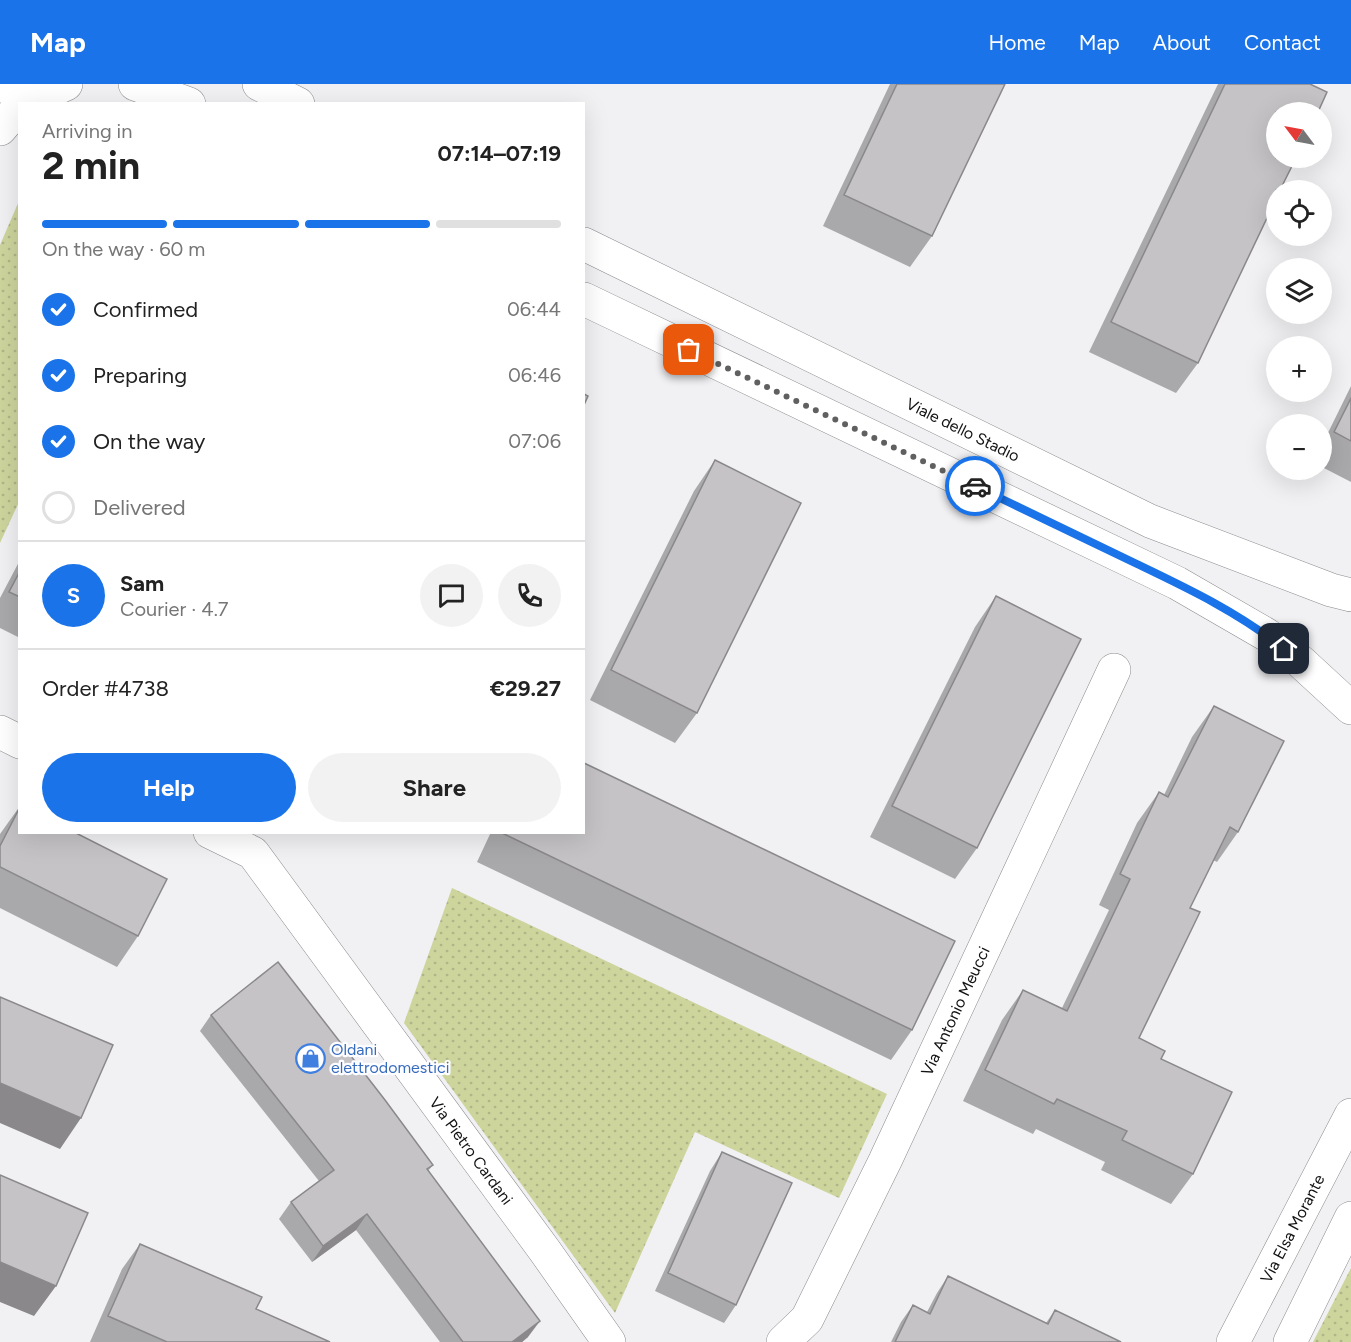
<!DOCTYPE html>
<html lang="en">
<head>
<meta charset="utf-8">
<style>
  body { margin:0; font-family:Figtree,sans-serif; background:#f2f2f2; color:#222; height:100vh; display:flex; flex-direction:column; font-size:22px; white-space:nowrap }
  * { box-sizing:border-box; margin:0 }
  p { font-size:20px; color:#767676 }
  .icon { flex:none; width:33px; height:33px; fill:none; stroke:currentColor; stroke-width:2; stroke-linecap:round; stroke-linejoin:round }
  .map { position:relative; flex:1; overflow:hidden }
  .panel { position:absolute; left:18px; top:18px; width:567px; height:732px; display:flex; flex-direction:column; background:#fff; border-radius:0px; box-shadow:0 6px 24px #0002 }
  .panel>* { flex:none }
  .needle { width:39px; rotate:302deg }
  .controls { position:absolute; left:1266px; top:18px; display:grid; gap:12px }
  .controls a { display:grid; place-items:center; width:66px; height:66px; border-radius:50%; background:#fff; box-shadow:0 6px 24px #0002; font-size:30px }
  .pin { position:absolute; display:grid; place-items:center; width:51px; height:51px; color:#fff; margin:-26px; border-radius:12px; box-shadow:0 3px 9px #0006 }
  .courier { position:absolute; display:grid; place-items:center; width:60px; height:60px; margin:-30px; border:4px solid #1a73e8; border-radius:50%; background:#fff; color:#222; box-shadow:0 2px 8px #0007 }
  .head em { font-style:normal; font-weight:700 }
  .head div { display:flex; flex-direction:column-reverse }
  .head { display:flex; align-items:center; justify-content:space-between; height:102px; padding:0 24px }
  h1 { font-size:39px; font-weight:700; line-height:45px }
  .bar { display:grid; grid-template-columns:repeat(4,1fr); gap:9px 6px; align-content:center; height:72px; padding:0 24px }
  .bar i { height:8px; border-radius:4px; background:#e0e0e0 }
  .bar .on { background:#1a73e8 }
  .bar p { grid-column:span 4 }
  .line { display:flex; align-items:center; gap:15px; padding:0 24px; border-top:2px solid #e0e0e0 }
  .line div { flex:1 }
  .round { display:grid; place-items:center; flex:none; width:63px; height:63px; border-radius:32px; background:#f2f2f2 }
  ol { padding:0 24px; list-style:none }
  li { display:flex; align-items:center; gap:18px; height:66px }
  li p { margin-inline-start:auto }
  li .icon { padding:6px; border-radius:50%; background:#1a73e8; color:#fff; stroke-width:4 }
  li:last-child { color:#767676 }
  li i { width:33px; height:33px; border:3px solid #e0e0e0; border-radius:50% }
  .button { display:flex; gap:12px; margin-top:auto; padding:12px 24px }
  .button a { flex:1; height:69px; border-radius:36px; background:#1a73e8; color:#fff; font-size:24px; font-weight:700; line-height:69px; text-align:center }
  .button a+a { background:#f2f2f2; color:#222 }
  header { display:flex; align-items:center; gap:36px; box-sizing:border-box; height:84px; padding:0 30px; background:#1a73e8; color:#fff }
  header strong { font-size:28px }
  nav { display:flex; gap:33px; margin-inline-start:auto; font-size:21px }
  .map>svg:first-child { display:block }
  .green { fill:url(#green-dots) }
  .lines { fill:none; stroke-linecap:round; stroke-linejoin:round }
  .minor-casing { stroke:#8b8a8d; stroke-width:34 }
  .minor { stroke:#fff; stroke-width:33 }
  .wall { fill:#a9a8aa }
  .shaded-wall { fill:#8a888b }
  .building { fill:#c5c3c6; stroke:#8a888b; stroke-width:1.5 }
  .done { stroke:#616061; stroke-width:6; stroke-dasharray:0 10.8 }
  .route { stroke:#1a73e8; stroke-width:8 }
  .labels { text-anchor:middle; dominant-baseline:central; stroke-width:4.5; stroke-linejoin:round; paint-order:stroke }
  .street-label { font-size:16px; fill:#131213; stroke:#fefdff }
  .shop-label { font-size:16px; fill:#366cbe; stroke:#fefdff; text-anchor:start }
</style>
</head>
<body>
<header>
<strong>Map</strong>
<nav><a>Home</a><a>Map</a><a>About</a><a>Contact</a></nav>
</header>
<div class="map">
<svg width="1351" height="1258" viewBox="0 0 1351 1258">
  <defs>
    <pattern id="green-dots" width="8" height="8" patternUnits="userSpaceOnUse" patternTransform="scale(1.5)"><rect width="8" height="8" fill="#cdd49c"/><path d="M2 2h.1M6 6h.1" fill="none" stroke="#afb586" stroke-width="1.8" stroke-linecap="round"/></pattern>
  </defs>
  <rect width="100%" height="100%" fill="#f1f0f3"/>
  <!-- green -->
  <path class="green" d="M19,117V418L0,459V161Z
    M452,804L887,1010L839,1114L695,1048L615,1229L404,939Z
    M1351,1184V1258H1313Z"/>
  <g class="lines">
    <defs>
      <g id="minor">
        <path d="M135,0L189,20"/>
        <path d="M259,0L298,20"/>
        <path d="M0,1C20,9 46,11 66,0"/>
        <path d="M0,45L20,22"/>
        <path id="s1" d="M584,160L1150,437L1331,506L1351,511"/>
        <path d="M584,215L1177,499L1267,551L1301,578L1351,624"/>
        <path d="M0,648L20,658"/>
        <path id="s2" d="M210,748L253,769L545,1167L609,1258"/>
        <path id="s3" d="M783,1258L807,1235L885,1077L1114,586"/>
        <path id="s4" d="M1233,1258L1351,1031"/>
        <path d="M1290,1258L1351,1134"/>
      </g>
    </defs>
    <!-- minor casing -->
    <use href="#minor" class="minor-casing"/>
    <!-- minor -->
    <use href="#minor" class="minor"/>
  </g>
  <!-- wall -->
  <path class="wall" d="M890,0H1005L932,152L910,183L823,142Z
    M1218,0H1310L1198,279L1176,309L1089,268Z
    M1351,302V398L1322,383V361Z
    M715,376L697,629L675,659L590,616L694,407Z
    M20,476V554L0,544V514Z
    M996,512L977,764L955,795L870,753L975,543Z
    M1214,622L1238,748L1217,778L1213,776L1190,824L1139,954L1161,975L1193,1090L1171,1120L1101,1086L1105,1078L1036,1045L1033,1050L963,1017L1002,936L1023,906L1062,924L1109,826L1099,821L1137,739L1159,708L1164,711L1192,653Z
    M20,722L138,852L117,883L0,824V750Z
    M491,748H584L912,946L891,976L477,778Z
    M211,931L433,1081L428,1087L528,1253L522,1258H440L356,1146L312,1178L279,1135L291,1118L319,1097L200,947Z
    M722,1068L736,1221L724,1239L655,1207L710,1087Z
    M140,1160L256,1225L330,1258H90L122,1185Z
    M948,1192L1046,1239L1055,1226L1121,1258H891L901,1238L913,1221L927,1228L937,1209Z"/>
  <!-- shaded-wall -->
  <path class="shaded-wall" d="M0,999L81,1034L60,1065L0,1039Z
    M367,1130L356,1146L312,1178L323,1162Z
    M0,1178L56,1202L34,1232L0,1218Z
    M540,1237L528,1253L522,1258H512Z"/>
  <!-- building -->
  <path class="building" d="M897,0H1005L932,152L844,111Z
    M1225,0H1310L1327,8L1318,28H1276V74H1296L1280,106H1276V115L1198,279L1111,238Z
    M584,310L588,312L584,321Z
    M1351,314V357L1334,348Z
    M715,376L801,419L697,629L611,586Z
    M20,487V513L9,508Z
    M996,512L1081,555L977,764L892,722Z
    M1214,622L1284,657L1238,748L1230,743L1190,824L1200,828L1139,954L1165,967L1161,975L1232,1008L1193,1090L1122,1056L1127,1047L1057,1015L1054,1020L985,986L1023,906L1067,927L1130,795L1120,790L1159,708L1168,713Z
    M584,679L955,857L912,946L500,748H584Z
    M20,723V748H74L167,795L138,852L0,783V762Z
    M278,878L385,1016L433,1081L427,1085L540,1237L512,1258H463L367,1130L323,1162L291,1118L334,1086L211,931Z
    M0,913L113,961L81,1034L0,999Z
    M722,1068L792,1099L736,1221L668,1189Z
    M0,1091L88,1129L56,1202L0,1178Z
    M140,1160L262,1213L256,1225L330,1258H167L108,1232Z
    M948,1192L1048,1240L1055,1226L1121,1258H895L913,1221L930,1230Z"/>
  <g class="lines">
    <!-- done -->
    <path class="done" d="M689,266L975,402"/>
    <!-- route -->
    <path class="route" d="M975,402C1029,428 1083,454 1137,480C1187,504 1240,529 1284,565"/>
  </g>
  <!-- icons -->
  <defs>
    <symbol id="shop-ring" viewBox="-11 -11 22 22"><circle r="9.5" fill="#fefdff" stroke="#3f7fe0" stroke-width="1.5"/><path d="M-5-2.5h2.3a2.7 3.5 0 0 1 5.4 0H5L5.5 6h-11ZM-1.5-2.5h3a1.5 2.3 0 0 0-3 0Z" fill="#3f7fe0"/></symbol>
  </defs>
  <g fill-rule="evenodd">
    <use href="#shop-ring" x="294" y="958" width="33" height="33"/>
  </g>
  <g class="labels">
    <!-- street labels -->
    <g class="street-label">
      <text stroke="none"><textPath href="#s1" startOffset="422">Viale dello Stadio</textPath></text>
      <text stroke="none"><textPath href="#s3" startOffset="375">Via Antonio Meucci</textPath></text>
      <text stroke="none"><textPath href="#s2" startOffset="417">Via Pietro Cardani</textPath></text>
      <text stroke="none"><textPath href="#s4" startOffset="128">Via Elsa Morante</textPath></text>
    </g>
    <!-- shop labels -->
    <g class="shop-label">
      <text x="331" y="965">Oldani<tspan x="331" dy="18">elettrodomestici</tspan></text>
    </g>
  </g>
</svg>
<div class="controls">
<a><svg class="needle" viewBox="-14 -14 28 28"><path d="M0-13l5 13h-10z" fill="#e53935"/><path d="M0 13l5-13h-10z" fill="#767676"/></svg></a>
<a><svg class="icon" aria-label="locate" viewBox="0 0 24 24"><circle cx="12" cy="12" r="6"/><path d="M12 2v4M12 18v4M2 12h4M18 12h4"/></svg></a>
<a><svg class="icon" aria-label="layers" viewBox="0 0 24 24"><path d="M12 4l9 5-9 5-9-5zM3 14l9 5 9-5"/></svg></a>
<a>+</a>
<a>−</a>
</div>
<div class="pin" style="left:689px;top:266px;background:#ea580c"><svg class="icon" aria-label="bag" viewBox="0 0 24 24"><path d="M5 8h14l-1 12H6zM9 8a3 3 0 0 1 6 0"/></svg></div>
<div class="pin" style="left:1284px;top:565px;background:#1f2937"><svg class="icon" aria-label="home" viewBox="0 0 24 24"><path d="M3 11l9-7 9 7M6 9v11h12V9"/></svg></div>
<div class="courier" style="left:975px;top:402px"><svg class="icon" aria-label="car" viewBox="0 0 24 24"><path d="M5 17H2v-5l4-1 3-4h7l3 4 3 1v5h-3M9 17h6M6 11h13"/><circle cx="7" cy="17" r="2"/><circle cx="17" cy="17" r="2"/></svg></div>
<section class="panel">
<div class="head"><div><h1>2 min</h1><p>Arriving in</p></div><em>07:14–07:19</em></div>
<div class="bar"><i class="on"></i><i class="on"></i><i class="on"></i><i></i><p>On the way · 60 m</p></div>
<ol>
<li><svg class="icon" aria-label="check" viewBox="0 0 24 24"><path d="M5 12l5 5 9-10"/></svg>Confirmed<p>06:44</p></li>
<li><svg class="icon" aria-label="check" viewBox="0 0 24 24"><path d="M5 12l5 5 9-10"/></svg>Preparing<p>06:46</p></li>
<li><svg class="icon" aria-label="check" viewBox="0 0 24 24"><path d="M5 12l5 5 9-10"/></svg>On the way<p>07:06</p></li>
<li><i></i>Delivered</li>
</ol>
<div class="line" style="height:108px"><b class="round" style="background:#1a73e8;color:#fff">S</b><div><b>Sam</b><p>Courier · 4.7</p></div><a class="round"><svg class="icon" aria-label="chat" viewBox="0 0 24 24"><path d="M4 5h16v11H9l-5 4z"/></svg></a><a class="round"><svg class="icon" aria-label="phone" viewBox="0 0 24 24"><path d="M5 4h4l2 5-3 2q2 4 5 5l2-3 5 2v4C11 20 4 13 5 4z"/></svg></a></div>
<div class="line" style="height:78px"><div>Order #4738</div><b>€29.27</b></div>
<div class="button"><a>Help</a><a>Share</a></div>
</section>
</div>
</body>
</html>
